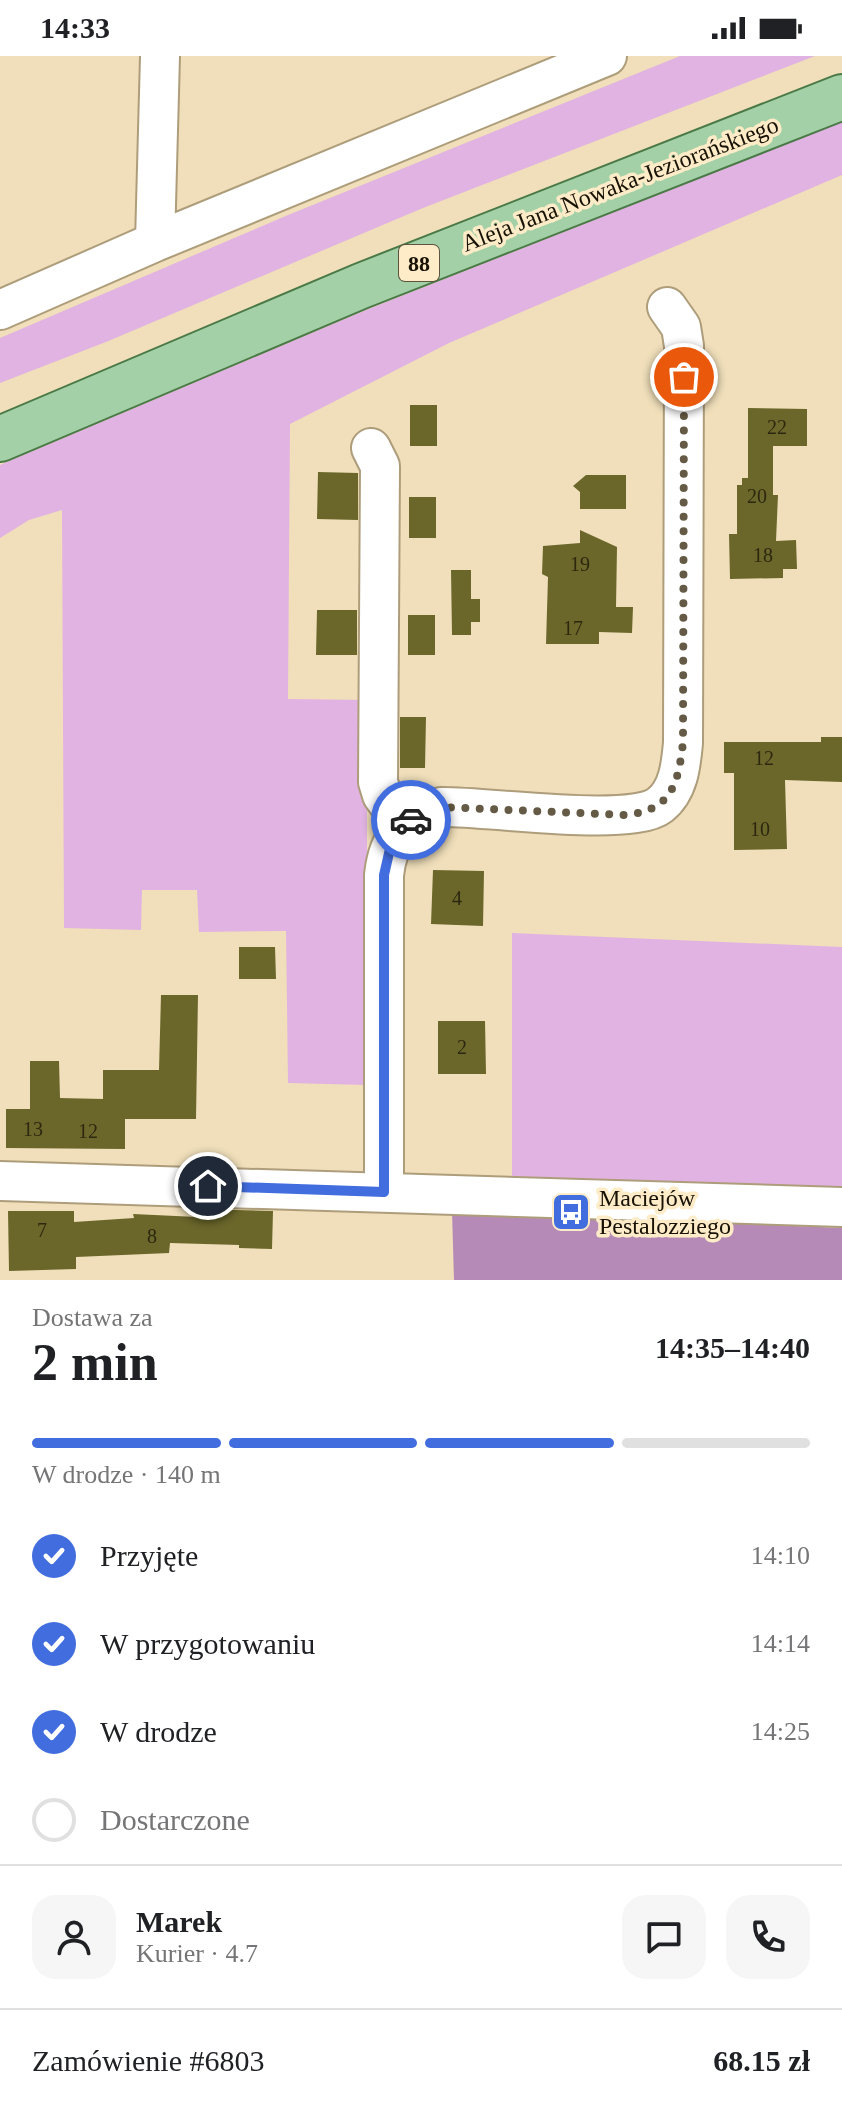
<!DOCTYPE html>
<html lang="pl">
<head>
<meta charset="utf-8">
<style>
  body { margin:0; font-family:"Times New Roman",serif; background:#f6f6f6; color:#202124; height:100vh; display:flex; flex-direction:column; font-size:30px; white-space:nowrap }
  * { box-sizing:border-box; margin:0 }
  p { font-size:26px; color:#757577 }
  .icon { flex:none; width:44px; height:44px; fill:none; stroke:currentColor; stroke-width:2; stroke-linecap:round; stroke-linejoin:round }
  .map { position:relative; height:1224px; overflow:hidden }
  .panel { display:flex; flex-direction:column; background:#fff; flex:1 }
  .panel>* { flex:none }
  .pin { position:absolute; display:grid; place-items:center; width:68px; height:68px; color:#fff; margin:-34px; border:4px solid #fff; border-radius:50%; box-shadow:0 2px 8px #0007 }
  .courier { position:absolute; display:grid; place-items:center; width:80px; height:80px; margin:-40px; border:6px solid #426ddf; border-radius:50%; background:#fff; color:#222; box-shadow:0 2px 10px #0007 }
  .head em { font-style:normal; font-weight:600 }
  .head div { display:flex; flex-direction:column-reverse }
  .head { display:flex; align-items:center; justify-content:space-between; height:136px; padding:0 32px }
  h1 { font-size:52px; font-weight:600; line-height:60px }
  .bar { display:grid; grid-template-columns:repeat(4,1fr); gap:12px 8px; align-content:center; height:96px; padding:0 32px }
  .bar i { height:10px; border-radius:6px; background:#e0e0e0 }
  .bar .selected { background:#426ddf }
  .bar p { grid-column:span 4 }
  .line { display:flex; align-items:center; gap:20px; padding:0 32px; border-top:2px solid #e0e0e0 }
  .line div { flex:1 }
  .round { display:grid; place-items:center; flex:none; width:84px; height:84px; border-radius:24px; background:#f6f6f6 }
  ol { padding:0 32px; list-style:none }
  li { display:flex; align-items:center; gap:24px; height:88px }
  li p { margin-inline-start:auto }
  li .icon { padding:8px; border-radius:50%; background:#426ddf; color:#fff; stroke-width:4 }
  li:last-child { color:#757577 }
  li i { width:44px; height:44px; border:4px solid #e0e0e0; border-radius:50% }
  .status { display:flex; justify-content:space-between; align-items:center; height:56px; padding:0 40px; background:#fff; direction:ltr }
  .status svg { height:22px; fill:currentColor }
  .map>svg:first-child { display:block }
  .green { fill:#e1b3e2 }
  .forest { fill:#b68ab7 }
  .building { fill:#6b672b }
  .lines { fill:none; stroke-linecap:round; stroke-linejoin:round }
  .minor-casing { stroke:#ae9d7b; stroke-width:42 }
  .major-casing { stroke:#4a7947; stroke-width:48 }
  .minor { stroke:#fff; stroke-width:38 }
  .major { stroke:#a3d0a6; stroke-width:44 }
  .done { stroke:#645a45; stroke-width:8; stroke-dasharray:0 14.4 }
  .route { stroke:#426ddf; stroke-width:10 }
  .labels { text-anchor:middle; dominant-baseline:central; stroke-width:7; stroke-linejoin:round; paint-order:stroke }
  .number-label { font-size:20px; fill:#2d270f }
  .shield { fill:#fdecc7; stroke:#5d5340; stroke-width:2 }
  .shield-label { font-size:22px; font-weight:bold; fill:#181206 }
  .street-label { font-size:24px; fill:#181206; stroke:#fdecc7 }
  .poi-label { font-size:24px; fill:#181206; stroke:#fdecc7; text-anchor:start }
</style>
</head>
<body>
<div class="status"><b>14:33</b><svg viewBox="0 0 49 12"><path d="M0 12V9h3v3zM5 12V6h3v6zM10 12V3h3v9zM15 12V0h3v12zM26 1h20v11H26zM47 4h2v5h-2z"/></svg></div>
<div class="map">
<svg width="842" height="1224" viewBox="0 0 842 1224">
  <rect width="100%" height="100%" fill="#f0dfba"/>
  <!-- green -->
  <path class="green" d="M680,0H815L423,152L106,286L0,327V282L288,159Z
    M842,66V119L449,287L290,368L288,643L367,644V1029L288,1027L286,875L199,876L197,834H142L141,874L64,872L62,454L29,464L0,482V409L366,254Z
    M512,877L842,891V1134L512,1123Z"/>
  <!-- forest -->
  <path class="forest" d="M452,1155L842,1172V1224H454Z"/>
  <!-- building -->
  <path class="building" d="M410,349H437V390H410Z
    M748,352L807,353V390H773V439H778L776,485L796,484L797,513H783V522L730,523L729,478H737V429H742V422H748Z
    M318,416L358,417V464L317,463Z
    M586,419H626V453H580V436L573,430Z
    M409,441H436V482H409Z
    M580,474L617,491L616,551H633L632,577L599,576V588H546L548,521L542,518L543,490L580,487Z
    M451,514H471V543H480V566H471V579H452Z
    M317,554H357V599H316Z
    M408,559H435V599H408Z
    M400,661H426L425,712H400Z
    M821,681H842V726L785,724L787,793L734,794V717H724V686H821Z
    M433,814L484,815L483,870L431,868Z
    M239,891H275L276,923H239Z
    M161,939H198L196,1063H125V1093L6,1092V1053H30V1005H59L60,1042L103,1043V1014H159Z
    M438,965H485L486,1018H438Z
    M197,1153L273,1155L272,1193L239,1192V1189L170,1187L169,1197L76,1201V1213L9,1215L8,1155H74V1166L134,1162L133,1158L197,1161Z"/>
  <g class="lines">
    <defs>
      <path id="minor" d="M155,186L160,0
        M0,254L155,186L607,0
        M371,392L380,410L378,726L382,739L404,769
        M0,1125L842,1151
        M384,1136V819C388,782 405,761 441,751C486,750 631,772 660,749C679,734 681,708 683,687L684,290L681,271L667,251"/>
      <path id="major" d="M0,383L361,230L842,41"/>
    </defs>
    <!-- minor casing -->
    <use href="#minor" class="minor-casing"/>
    <!-- major casing -->
    <use href="#major" class="major-casing"/>
    <!-- minor -->
    <use href="#minor" class="minor"/>
    <!-- major -->
    <use href="#major" class="major"/>
  </g>
  <g class="lines">
    <!-- done -->
    <path class="done" d="M411,764L420,757L441,751L626,759C672,754 678,728 683,687L684,321"/>
    <!-- route -->
    <path class="route" d="M208,1130L384,1136V819L392,784L411,764"/>
  </g>
  <!-- icons -->
  <defs>
    <symbol id="bus-square" viewBox="-11 -11 22 22"><rect x="-9" y="-9" width="18" height="18" rx="4" fill="#426ddf" stroke="#fdecc7"/><path d="M-5-6H5V4H4V6H2V4H-2V6H-4V4H-5ZM-3.5-4V0h7V-4ZM-3.5 1.2v1.5H-2V1.2ZM2 1.2v1.5H3.5V1.2Z" fill="#fff"/></symbol>
  </defs>
  <g fill-rule="evenodd">
    <use href="#bus-square" x="549" y="1134" width="44" height="44"/>
  </g>
  <g class="labels">
    <!-- number labels -->
    <g class="number-label">
      <text x="777" y="371">22</text>
      <text x="757" y="440">20</text>
      <text x="763" y="499">18</text>
      <text x="580" y="508">19</text>
      <text x="573" y="572">17</text>
      <text x="764" y="702">12</text>
      <text x="760" y="773">10</text>
      <text x="457" y="842">4</text>
      <text x="462" y="991">2</text>
      <text x="33" y="1073">13</text>
      <text x="88" y="1075">12</text>
      <text x="42" y="1174">7</text>
      <text x="152" y="1180">8</text>
    </g>
    <!-- shield labels -->
    <rect class="shield" x="399" y="189" width="40" height="36" rx="6"/>
    <g class="shield-label">
      <text x="419" y="207">88</text>
    </g>
    <!-- street labels -->
    <g class="street-label">
      <text transform="translate(620 128) rotate(-21)">Aleja Jana Nowaka-Jeziorańskiego</text>
    </g>
    <!-- poi labels -->
    <g class="poi-label">
      <text x="599" y="1142">Maciejów<tspan x="599" dy="28">Pestalozziego</tspan></text>
    </g>
  </g>
</svg>
<div class="pin" style="left:684px;top:321px;background:#ea580c"><svg class="icon" aria-label="bag" viewBox="0 0 24 24"><path d="M5 8h14l-1 12H6zM9 8a3 3 0 0 1 6 0"/></svg></div>
<div class="pin" style="left:208px;top:1130px;background:#1f2937"><svg class="icon" aria-label="home" viewBox="0 0 24 24"><path d="M3 11l9-7 9 7M6 9v11h12V9"/></svg></div>
<div class="courier" style="left:411px;top:764px"><svg class="icon" aria-label="car" viewBox="0 0 24 24"><path d="M5 17H2v-5l4-1 3-4h7l3 4 3 1v5h-3M9 17h6M6 11h13"/><circle cx="7" cy="17" r="2"/><circle cx="17" cy="17" r="2"/></svg></div>
</div>
<section class="panel">
<div class="head"><div><h1>2 min</h1><p>Dostawa za</p></div><em>14:35–14:40</em></div>
<div class="bar"><i class="selected"></i><i class="selected"></i><i class="selected"></i><i></i><p>W drodze · 140 m</p></div>
<ol>
<li><svg class="icon" aria-label="check" viewBox="0 0 24 24"><path d="M5 12l5 5 9-10"/></svg>Przyjęte<p>14:10</p></li>
<li><svg class="icon" aria-label="check" viewBox="0 0 24 24"><path d="M5 12l5 5 9-10"/></svg>W przygotowaniu<p>14:14</p></li>
<li><svg class="icon" aria-label="check" viewBox="0 0 24 24"><path d="M5 12l5 5 9-10"/></svg>W drodze<p>14:25</p></li>
<li><i></i>Dostarczone</li>
</ol>
<div class="line" style="height:144px"><a class="round"><svg class="icon" aria-label="person" viewBox="0 0 24 24"><circle cx="12" cy="8" r="4"/><path d="M4 21q1-7 8-7t8 7"/></svg></a><div><b>Marek</b><p>Kurier · 4.7</p></div><a class="round"><svg class="icon" aria-label="chat" viewBox="0 0 24 24"><path d="M4 5h16v11H9l-5 4z"/></svg></a><a class="round"><svg class="icon" aria-label="phone" viewBox="0 0 24 24"><path d="M5 4h4l2 5-3 2q2 4 5 5l2-3 5 2v4C11 20 4 13 5 4z"/></svg></a></div>
<div class="line" style="height:104px"><div>Zamówienie #6803</div><b>68.15 zł</b></div>
</section>
</body>
</html>
